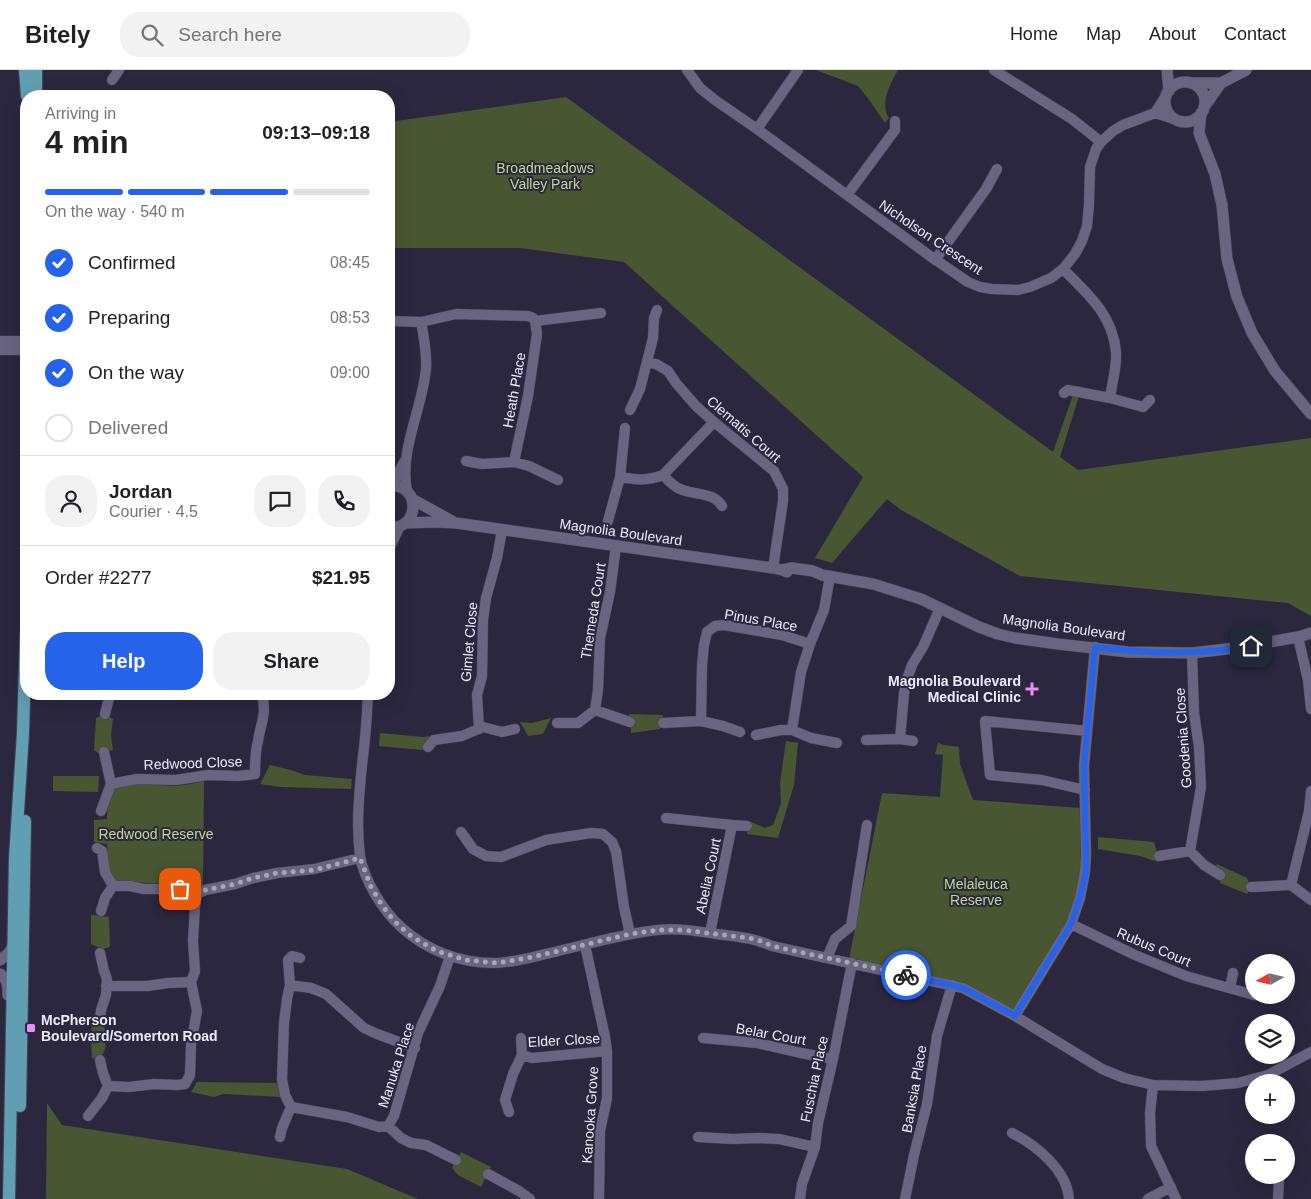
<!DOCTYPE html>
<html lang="en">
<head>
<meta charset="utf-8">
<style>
  body { margin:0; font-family:Helvetica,sans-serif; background:#f2f2f2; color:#202124; height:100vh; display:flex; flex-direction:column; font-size:19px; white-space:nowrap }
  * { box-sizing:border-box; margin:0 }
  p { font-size:16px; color:#757577 }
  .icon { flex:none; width:28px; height:28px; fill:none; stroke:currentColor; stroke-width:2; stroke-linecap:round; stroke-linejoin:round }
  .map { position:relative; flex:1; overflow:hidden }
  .sheet { position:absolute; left:20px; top:20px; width:375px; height:610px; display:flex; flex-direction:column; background:#fff; border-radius:20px; box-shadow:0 5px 20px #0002 }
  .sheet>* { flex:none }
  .needle { width:32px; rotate:262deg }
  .controls { position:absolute; left:1245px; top:884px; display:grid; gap:10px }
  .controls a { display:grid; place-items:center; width:50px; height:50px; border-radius:50%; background:#fff; box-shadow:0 5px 20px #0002; font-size:25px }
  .pin { position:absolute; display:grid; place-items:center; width:42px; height:42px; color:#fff; margin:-21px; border-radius:10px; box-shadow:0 2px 8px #0006 }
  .courier { position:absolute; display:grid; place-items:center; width:50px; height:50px; margin:-25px; border:4px solid #2563eb; border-radius:50%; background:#fff; color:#222; box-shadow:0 1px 6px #0007 }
  .summary em { font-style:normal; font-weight:700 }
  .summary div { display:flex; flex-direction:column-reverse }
  .summary { display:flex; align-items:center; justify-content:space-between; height:85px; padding:0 25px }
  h1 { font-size:32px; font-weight:700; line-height:38px }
  .bar { display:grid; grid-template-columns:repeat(4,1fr); gap:8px 5px; align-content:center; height:60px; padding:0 25px }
  .bar i { height:6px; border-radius:4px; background:#e0e0e0 }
  .bar .active { background:#2563eb }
  .bar p { grid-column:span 4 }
  .line { display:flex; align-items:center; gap:12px; padding:0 25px; border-top:1px solid #e0e0e0 }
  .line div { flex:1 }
  .round { display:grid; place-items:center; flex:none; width:52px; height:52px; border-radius:20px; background:#f2f2f2 }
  ol { padding:0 25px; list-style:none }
  li { display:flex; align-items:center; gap:15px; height:55px }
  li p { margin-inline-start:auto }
  li .icon { padding:5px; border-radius:50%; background:#2563eb; color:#fff; stroke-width:4 }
  li:last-child { color:#757577 }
  li i { width:28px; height:28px; border:2px solid #e0e0e0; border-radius:50% }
  .primary-button { display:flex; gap:10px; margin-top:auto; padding:10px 25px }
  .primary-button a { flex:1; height:58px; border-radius:20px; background:#2563eb; color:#fff; font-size:20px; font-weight:700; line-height:58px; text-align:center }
  .primary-button a+a { background:#f2f2f2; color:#202124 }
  header { display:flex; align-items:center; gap:30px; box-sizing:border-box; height:70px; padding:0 25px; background:#fff; border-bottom:1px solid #e0e0e0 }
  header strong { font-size:24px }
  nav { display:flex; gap:28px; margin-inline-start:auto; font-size:18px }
  .search { width:350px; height:45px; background:#f2f2f2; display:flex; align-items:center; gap:12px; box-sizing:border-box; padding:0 18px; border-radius:20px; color:#757577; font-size:19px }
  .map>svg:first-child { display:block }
  .green { fill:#495632 }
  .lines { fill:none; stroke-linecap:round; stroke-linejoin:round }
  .minor-casing { stroke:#484358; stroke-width:11 }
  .tertiary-casing { stroke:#484358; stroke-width:12 }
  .primary-casing { stroke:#484358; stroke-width:14 }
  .minor { stroke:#696581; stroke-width:10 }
  .tertiary { stroke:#696581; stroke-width:11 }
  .primary { stroke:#609fb1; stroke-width:12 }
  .done { stroke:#a8a5b9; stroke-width:5; stroke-dasharray:0 9 }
  .route { stroke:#2563eb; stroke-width:6 }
  .poi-dot { fill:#ed8cf9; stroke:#2b273f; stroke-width:2 }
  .labels { text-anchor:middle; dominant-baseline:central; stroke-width:4; stroke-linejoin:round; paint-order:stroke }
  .park-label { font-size:14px; fill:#bfda8d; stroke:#2b273f }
  .street-label { font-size:14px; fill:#ebe9fa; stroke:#2b273f }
  .poi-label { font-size:14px; font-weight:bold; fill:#ebe9fa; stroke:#2b273f; text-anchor:end }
</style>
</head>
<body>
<header>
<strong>Bitely</strong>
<div class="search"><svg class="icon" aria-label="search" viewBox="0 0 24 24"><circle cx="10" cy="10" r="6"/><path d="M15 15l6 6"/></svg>Search here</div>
<nav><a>Home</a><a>Map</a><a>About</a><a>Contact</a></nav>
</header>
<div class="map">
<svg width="1311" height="1129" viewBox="0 0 1311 1129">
  <rect width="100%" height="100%" fill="#2b273f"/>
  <!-- green -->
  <path class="green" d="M816,0H898C891,12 879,34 889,48L885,53L870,31L858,16Z
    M566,27L1053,382L1073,325L1079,326L1060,387L1078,400L1311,368V546L1288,533L1020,506L901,440L887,429L832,493L815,488L863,407L624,192L520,178H389V52Z
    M105,644L113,649L111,665L113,680L98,683L94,680L96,648Z
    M629,644L663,645V653L660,659L631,663Z
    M551,648L543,664L528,666L520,652L532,653Z
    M380,663L423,667L430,666L427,679L422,680L379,676Z
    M786,671L798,673L794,715L778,768L747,764L749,751L765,758L773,755L781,733L780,713Z
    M938,673L944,675L959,677L960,694L973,730L1080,738L1081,800L1076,825L1066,852L1014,941L965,913L849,889L882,723L940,727L943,685L935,684Z
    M270,695L291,700L305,705L352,709L351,719L281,717L260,714Z
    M53,706H99L98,722L53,721Z
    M204,711L203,816L114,811L109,801L107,774L94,772V750L107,749C108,738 106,726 115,719C126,710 162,716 177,716C186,715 195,713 204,711Z
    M1098,767L1154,772L1159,789L1158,792L1140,786L1098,779Z
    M1217,794L1247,808L1251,817L1247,824L1220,813V805L1215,798Z
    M91,845L109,847L110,877L102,879L91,874Z
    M104,952C105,963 108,975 103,984L92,989L91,966L92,953Z
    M197,1012L277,1013L280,1027L224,1024L214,1027L191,1022Z
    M47,1033L62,1055L347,1099L418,1129H46Z
    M461,1082L491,1097L481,1117L458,1105L452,1098Z"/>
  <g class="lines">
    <defs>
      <path id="minor" d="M687,0L700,18L715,30L757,59L930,186L968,212L980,217L992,219L1018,220L1030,217L1051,208L1063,199L1075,184L1082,171L1087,156L1089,135L1090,97L1096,79L1101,72L1113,61L1123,55L1155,43L1174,49
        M994,0L1072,49L1101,72
        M112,10L119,0
        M1155,43L1167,24
        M757,59L798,0
        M847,125L895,60V51
        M935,190L986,119L997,99
        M1063,199C1087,223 1113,245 1116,282C1117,297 1112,313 1110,328
        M389,251L421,252L456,244L528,246L533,248L535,251L601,243
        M0,271H26
        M0,280H26
        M647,292L656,294L668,301L676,313L696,336L714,352L774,401L783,419V431L773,498
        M1064,323L1068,320L1110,328L1143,337L1150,330
        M630,340L640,319L653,268L654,248L657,240
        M466,391L482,394L514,392L529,396L558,410
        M514,392L528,326L537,264L535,251
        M663,405C668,410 672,415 678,418C693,426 713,421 722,436
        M620,407C637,410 647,411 663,405L714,352
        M391,416L395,410L404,392
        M407,421C399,380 422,340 426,299C427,283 424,267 421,252
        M608,451L620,407L625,358
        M389,479L400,456
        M1298,567L1308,610L1311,639
        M368,624C367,648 365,672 362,695C359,726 356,755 360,786C364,810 383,841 401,857C426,880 459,893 494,893C512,893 532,887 550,883C585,875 621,864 657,860C677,858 697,861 717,864C739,867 751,867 772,876L963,918L1015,946L1102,999L1124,1008L1153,1015L1202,1016L1238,1013L1268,1005L1311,982
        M595,640L598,620L600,568L610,522L616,476
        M105,644L110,624
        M701,651L702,595L704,575L707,562L715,556L724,555L782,565L810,574
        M557,653H578L595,640L630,652
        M663,653L701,651L723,656L740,662
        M479,659L477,625L482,606L483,550L486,528L497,488L502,460
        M792,660L801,602L810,574L824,540L830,506
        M756,665L781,660H792L811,668L837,673
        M900,669L904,623L907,609L912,595L923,577L940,538
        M866,670L900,669L913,671
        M428,677L434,670L462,666L483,657L502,662L515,659
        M111,714L137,709L176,710L208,705L238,706L255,704C255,693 255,682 258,671C261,652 267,644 262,624
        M1085,720L1042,710L990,705L985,651L1087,661
        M101,741L111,714L104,682
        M666,748L732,755L710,863
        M732,755L747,756
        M461,762L473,779L486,786L501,787L546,770L591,763L603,764L612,772L616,781L624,837L630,864
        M97,778L102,781L105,802L113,816L105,828L101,841
        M1190,781L1201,717L1199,677L1194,643L1192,583
        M1159,786L1190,781L1204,795L1220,805
        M1291,815L1309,741L1311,721
        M113,816H130L144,819H181L197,824L205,820L235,814L253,808L277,803L314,799L360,788
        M1251,817L1291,815L1311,830
        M1071,854L1135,885L1186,906L1254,925
        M585,875L605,967L607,981V1028L600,1061L599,1129
        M827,888L835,869L851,856L867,755
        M290,915L311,918L326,924L364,958L377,964L415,978
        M106,916H147L168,913L191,912L195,901L193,871L195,836L197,824
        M1230,918L1233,903
        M1015,946L1071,854L1080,828L1085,802L1086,784L1084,696L1095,577
        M100,949L101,940L106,925L107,909L104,901L100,883
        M521,968L522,985
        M703,968L757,973L801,983L833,989
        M1153,1015L1150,1043L1151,1076L1176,1129
        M108,1016L129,1017L154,1014L177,1015L185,1014L190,1005L191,974L197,941L191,912
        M291,1037L347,1047L379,1057L388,1056L394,1046L418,963L440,916L450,886
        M509,1042L505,1030L513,1004L522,985L532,988L607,981
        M88,1046L102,1028L108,1016L103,1003L100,990
        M388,1056L401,1068L411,1073L426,1075L456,1090
        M1012,1063C1036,1075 1067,1100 1069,1129
        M280,1067L282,1058L291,1037L285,1025L282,1009L284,953L287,929L290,915L288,890L292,886L300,888
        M698,1067L733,1069L758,1068L779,1069L815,1077
        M488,1104L519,1121L530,1129
        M800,1129L802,1114L815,1077L818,1053L833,989L852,893
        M905,1129L914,1085L927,1034L937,966L952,915
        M1148,1129L1171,1117
        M1278,1129L1279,1108"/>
      <path id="tertiary" d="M1167,0L1169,21
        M1165 32a20 20 0 1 1 40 0a20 20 0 1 1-40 0Z
        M1190,13H1221
        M1204,37L1221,13L1246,0
        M1201,43L1199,63L1215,104L1222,135L1227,189L1237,227L1252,263L1275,301L1311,344
        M389,416C422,413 420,461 389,457
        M412,429L452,451
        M405,453L435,452L456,453L773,498L782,500L787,502
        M782,500L792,498L813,501L822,505L873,514L921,529L979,557L998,564L1015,568L1058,574L1128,582L1192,583L1235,578L1298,567L1311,563
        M0,890L9,883L13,876
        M0,904C8,909 8,917 8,925"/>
      <path id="primary" d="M25,0L27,26
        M36,26V0
        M20,1036L25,751
        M9,1129L15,788L23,663L26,563"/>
    </defs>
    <!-- minor casing -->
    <use href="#minor" class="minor-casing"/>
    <!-- tertiary casing -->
    <use href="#tertiary" class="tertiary-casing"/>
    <!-- primary casing -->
    <use href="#primary" class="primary-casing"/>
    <!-- minor -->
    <use href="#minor" class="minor"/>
    <!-- tertiary -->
    <use href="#tertiary" class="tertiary"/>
    <!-- primary -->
    <use href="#primary" class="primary"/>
  </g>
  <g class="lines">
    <!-- done -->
    <path class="done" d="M180,819L197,824L205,820L235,814L253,808L277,803L314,800L360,788L371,817L382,835L394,851L411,866L437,881L466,890L496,893L528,888L630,864L658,860H683L748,868L756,869L772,876L906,905"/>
    <!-- route -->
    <path class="route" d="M906,905L963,918L1015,946L1071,854L1080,828L1086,802V784L1084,696L1095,577C1147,584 1199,585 1251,576"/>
  </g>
  <!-- markers -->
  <g class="poi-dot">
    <path d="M1029.5 611.5h5v5h5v5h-5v5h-5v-5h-5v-5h5z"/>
    <rect x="26" y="953" width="10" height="10" rx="2.5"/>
  </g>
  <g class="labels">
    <!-- park labels -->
    <g class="park-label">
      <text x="545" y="98">Broadmeadows<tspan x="545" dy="16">Valley Park</tspan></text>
      <text x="156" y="764">Redwood Reserve</text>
      <text x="976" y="814">Melaleuca<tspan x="976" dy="16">Reserve</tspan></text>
    </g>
    <!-- street labels -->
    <g class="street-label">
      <text transform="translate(931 167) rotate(34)">Nicholson Crescent</text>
      <text transform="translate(514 320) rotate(-80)">Heath Place</text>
      <text transform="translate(744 359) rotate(41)">Clematis Court</text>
      <text transform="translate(621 462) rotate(8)">Magnolia Boulevard</text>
      <text transform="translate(593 541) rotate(-81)">Themeda Court</text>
      <text transform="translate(761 550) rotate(10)">Pinus Place</text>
      <text transform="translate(1064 557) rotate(8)">Magnolia Boulevard</text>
      <text transform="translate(469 572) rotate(-85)">Gimlet Close</text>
      <text transform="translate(1183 668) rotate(-94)">Goodenia Close</text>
      <text transform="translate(193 693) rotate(-2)">Redwood Close</text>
      <text transform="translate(708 806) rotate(-78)">Abelia Court</text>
      <text transform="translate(1154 877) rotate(23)">Rubus Court</text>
      <text transform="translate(771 964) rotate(10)">Belar Court</text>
      <text transform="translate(564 970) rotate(-3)">Elder Close</text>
      <text transform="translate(396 995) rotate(-72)">Manuka Place</text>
      <text transform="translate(814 1009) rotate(-78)">Fuschia Place</text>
      <text transform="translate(914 1019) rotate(-80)">Banksia Place</text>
      <text transform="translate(590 1045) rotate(-86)">Kanooka Grove</text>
    </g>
    <!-- poi labels -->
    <g class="poi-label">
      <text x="1021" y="611">Magnolia Boulevard<tspan x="1021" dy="16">Medical Clinic</tspan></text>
      <text x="41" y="950" text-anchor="start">McPherson<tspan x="41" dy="16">Boulevard/Somerton Road</tspan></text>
    </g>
  </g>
</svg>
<div class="controls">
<a><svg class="needle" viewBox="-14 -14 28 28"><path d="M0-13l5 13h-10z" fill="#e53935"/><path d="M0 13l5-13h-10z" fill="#757577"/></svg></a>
<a><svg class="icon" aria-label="layers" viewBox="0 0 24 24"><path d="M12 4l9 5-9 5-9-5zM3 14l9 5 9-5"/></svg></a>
<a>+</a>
<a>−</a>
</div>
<div class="pin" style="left:180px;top:819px;background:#ea580c"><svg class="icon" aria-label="bag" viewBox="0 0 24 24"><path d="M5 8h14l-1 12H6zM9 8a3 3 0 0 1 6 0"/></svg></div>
<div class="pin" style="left:1251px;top:576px;background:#1f2937"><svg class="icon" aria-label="home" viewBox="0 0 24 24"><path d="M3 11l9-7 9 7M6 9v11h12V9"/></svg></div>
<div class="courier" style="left:906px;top:905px"><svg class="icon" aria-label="bike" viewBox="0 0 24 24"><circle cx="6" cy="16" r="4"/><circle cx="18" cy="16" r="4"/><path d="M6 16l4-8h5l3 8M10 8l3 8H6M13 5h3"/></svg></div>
<section class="sheet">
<div class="summary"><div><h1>4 min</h1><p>Arriving in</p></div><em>09:13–09:18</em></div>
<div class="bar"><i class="active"></i><i class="active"></i><i class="active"></i><i></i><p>On the way · 540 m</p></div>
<ol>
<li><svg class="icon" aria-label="check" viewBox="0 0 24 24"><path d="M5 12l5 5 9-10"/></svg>Confirmed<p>08:45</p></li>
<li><svg class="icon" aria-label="check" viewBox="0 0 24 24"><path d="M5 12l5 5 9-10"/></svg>Preparing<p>08:53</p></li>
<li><svg class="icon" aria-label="check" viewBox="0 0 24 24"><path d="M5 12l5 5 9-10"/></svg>On the way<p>09:00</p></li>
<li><i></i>Delivered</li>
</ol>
<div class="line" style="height:90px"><a class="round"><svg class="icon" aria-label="person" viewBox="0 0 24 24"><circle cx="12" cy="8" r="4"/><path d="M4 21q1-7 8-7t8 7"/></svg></a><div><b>Jordan</b><p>Courier · 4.5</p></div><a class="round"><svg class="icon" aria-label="chat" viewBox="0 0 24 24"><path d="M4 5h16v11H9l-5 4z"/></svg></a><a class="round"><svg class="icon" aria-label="phone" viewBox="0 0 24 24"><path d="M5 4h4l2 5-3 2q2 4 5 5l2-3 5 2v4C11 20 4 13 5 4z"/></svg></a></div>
<div class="line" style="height:65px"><div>Order #2277</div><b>$21.95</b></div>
<div class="primary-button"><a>Help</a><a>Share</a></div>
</section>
</div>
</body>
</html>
